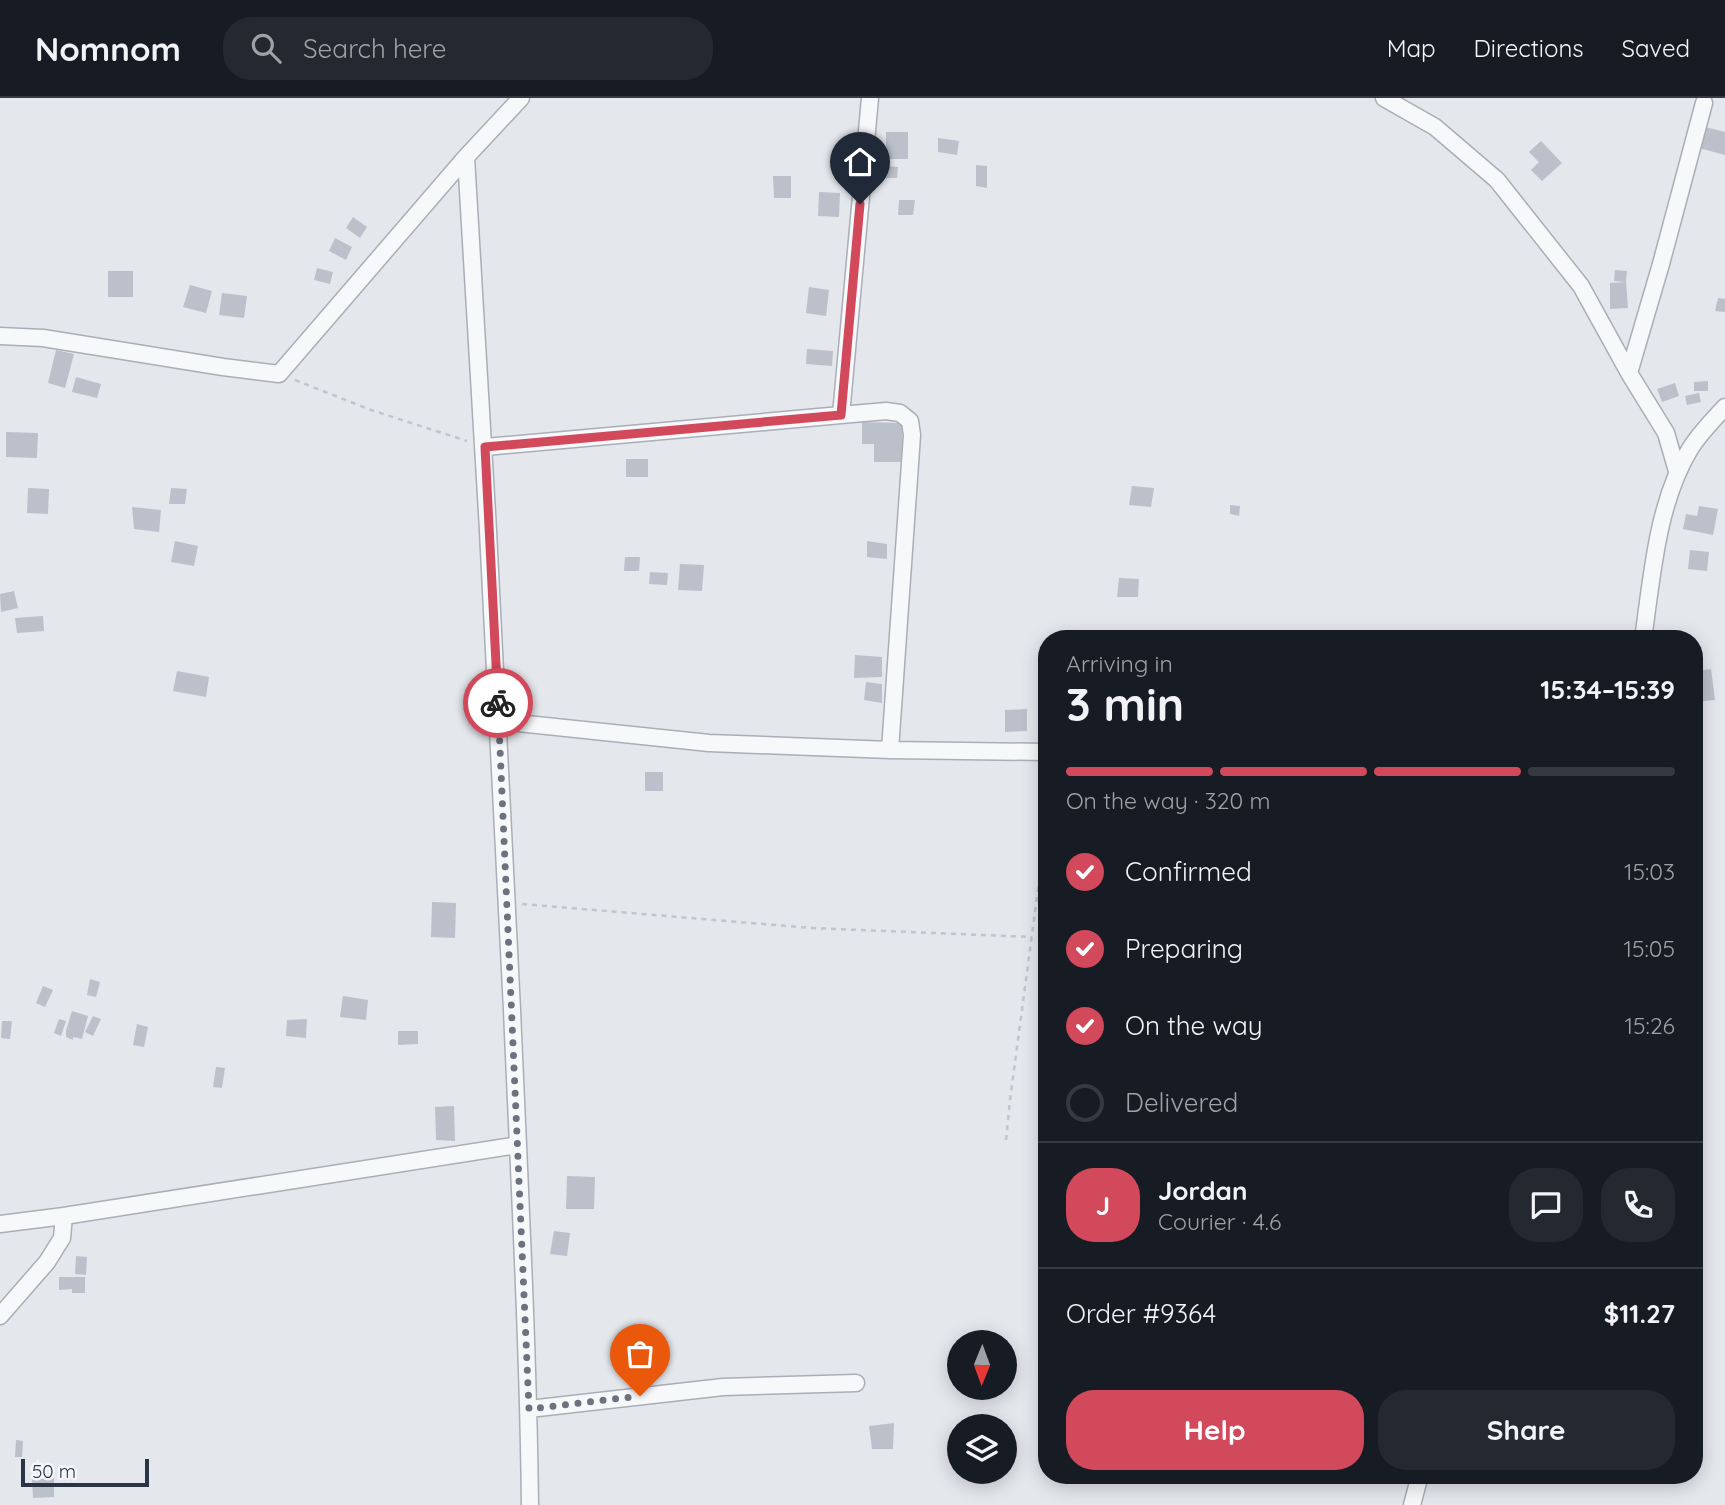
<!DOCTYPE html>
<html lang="en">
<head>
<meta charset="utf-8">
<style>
  body { margin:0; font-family:Quicksand,sans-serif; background:#242831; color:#f1f3f6; height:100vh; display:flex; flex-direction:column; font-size:26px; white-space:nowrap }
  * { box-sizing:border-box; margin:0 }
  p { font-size:23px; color:#9ea1a6 }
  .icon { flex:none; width:38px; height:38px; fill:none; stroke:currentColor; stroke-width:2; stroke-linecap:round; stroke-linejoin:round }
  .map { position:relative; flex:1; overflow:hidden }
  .sheet { position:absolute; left:1038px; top:532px; width:665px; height:854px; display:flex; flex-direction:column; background:#171b24; border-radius:28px; box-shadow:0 4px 18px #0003 }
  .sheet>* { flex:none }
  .needle { width:46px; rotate:181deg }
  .buttons { position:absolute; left:947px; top:1232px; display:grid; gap:14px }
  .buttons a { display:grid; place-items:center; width:70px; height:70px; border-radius:50%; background:#171b24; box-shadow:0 4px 18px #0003; font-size:35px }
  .scale { position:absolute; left:21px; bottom:18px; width:128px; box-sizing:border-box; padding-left:7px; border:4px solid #2b3445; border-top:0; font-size:19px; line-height:24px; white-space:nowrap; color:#2b3445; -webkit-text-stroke:5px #f4f6f9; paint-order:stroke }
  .pin { position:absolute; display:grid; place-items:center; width:60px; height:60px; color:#fff; margin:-72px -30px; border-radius:50% 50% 50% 0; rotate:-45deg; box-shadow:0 0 7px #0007 }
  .pin .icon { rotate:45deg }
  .courier { position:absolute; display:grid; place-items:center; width:70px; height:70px; margin:-35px; border:5px solid #d1495b; border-radius:50%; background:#fff; color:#222; box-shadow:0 2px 9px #0007 }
  .headline em { font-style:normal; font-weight:800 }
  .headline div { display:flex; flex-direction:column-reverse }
  .headline { display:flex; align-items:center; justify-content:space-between; height:119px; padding:0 28px }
  h1 { font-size:46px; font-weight:800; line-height:52px }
  .bar { display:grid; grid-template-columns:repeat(4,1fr); gap:10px 7px; align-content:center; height:84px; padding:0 28px }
  .bar i { height:9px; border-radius:5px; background:#363941 }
  .bar .selected { background:#d1495b }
  .bar p { grid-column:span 4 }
  .line { display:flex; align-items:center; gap:18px; padding:0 28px; border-top:2px solid #363941 }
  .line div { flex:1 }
  .round { display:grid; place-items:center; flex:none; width:74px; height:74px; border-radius:28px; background:#242831 }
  ol { padding:0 28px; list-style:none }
  li { display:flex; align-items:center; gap:21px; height:77px }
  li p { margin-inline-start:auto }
  li .icon { padding:7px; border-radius:50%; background:#d1495b; color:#fff; stroke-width:4 }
  li:last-child { color:#9ea1a6 }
  li i { width:38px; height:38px; border:4px solid #363941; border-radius:50% }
  .primary-button { display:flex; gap:14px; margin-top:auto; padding:14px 28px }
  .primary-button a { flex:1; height:80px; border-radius:28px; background:#d1495b; color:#fff; font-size:28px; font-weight:800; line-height:80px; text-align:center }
  .primary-button a+a { background:#242831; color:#f1f3f6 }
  header { display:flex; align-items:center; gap:42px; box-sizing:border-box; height:98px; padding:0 35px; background:#171b24; border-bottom:2px solid #363941 }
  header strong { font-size:33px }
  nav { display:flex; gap:38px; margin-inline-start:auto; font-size:24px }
  .search { width:490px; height:63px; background:#242831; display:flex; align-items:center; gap:18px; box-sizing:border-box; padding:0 24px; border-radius:28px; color:#9ea1a6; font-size:26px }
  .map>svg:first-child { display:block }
  .building { fill:#bbc0ca }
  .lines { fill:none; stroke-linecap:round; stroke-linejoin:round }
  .street-casing { stroke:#a9aeb7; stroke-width:19 }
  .path { stroke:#c2c5cb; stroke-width:2.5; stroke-dasharray:5 5; stroke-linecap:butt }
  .street { stroke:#f7f8fa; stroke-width:16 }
  .done { stroke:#6c737f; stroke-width:7; stroke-dasharray:0 12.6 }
  .route { stroke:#d1495b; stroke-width:9 }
</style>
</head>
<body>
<header>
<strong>Nomnom</strong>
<div class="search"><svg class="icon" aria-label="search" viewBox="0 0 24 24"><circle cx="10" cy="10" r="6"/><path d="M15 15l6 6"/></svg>Search here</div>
<nav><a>Map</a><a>Directions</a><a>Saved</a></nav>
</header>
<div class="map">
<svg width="1725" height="1407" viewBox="0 0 1725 1407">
  <rect width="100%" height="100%" fill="#e4e7ec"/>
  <!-- building -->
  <path class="building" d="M1701,28L1725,34V57L1695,49Z
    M886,34H908V61H886Z
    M938,40L959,43L957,57L938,54Z
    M1541,43L1562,65L1542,83L1531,72L1539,64L1529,54Z
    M976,67L987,68V90L976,88Z
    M884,68L898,69L897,80H884Z
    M773,78H791V100H774Z
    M819,94L840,95L839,119L818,118Z
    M899,102H915L913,117H898Z
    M353,119L367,129L360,140L346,130Z
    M335,140L352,149L346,162L329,153Z
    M317,170L333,174L330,186L314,182Z
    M1615,172L1627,173L1626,184L1614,183Z
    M108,173H133V199H108Z
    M1626,184L1628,210L1610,211V185Z
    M190,187L212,193L206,215L183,209Z
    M809,189L829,192L826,218L806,215Z
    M222,195L247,198L244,220L219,217Z
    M1718,200L1725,201V214L1715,213Z
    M807,251L833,253L832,268L806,266Z
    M56,252L74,256L65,290L48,285Z
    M76,279L101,286L97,300L72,294Z
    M1708,283V293H1694V284Z
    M1675,285L1679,298L1662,304L1657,291Z
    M1699,295L1701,304L1687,307L1685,298Z
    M862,324L902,325V364H874V346H862Z
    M6,334L38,335L37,360L6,359Z
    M626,361H648V379H626Z
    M1132,388L1154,390L1151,409L1129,407Z
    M28,390L49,391L48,416L27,415Z
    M171,390L187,391L185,406H169Z
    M1230,407L1240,408L1239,418L1230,416Z
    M1699,408L1718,411L1713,437L1683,431L1686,416L1697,418Z
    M132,409L161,412L159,434L134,431Z
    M175,443L198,448L194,468L171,464Z
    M867,443L887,446V461L867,459Z
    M1690,452L1709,454L1707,473L1688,471Z
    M625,459H640L639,473H624Z
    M680,466L704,467L702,493L678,492Z
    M650,474L668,475L667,487L649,486Z
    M1119,480L1139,481L1138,499H1117Z
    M14,493L18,510L1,514L0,496Z
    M43,518L44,533L17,535L15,520Z
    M855,557L882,559V579L854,580Z
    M1711,571L1715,602L1694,604V573Z
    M177,573L209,579L206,599L173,593Z
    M866,584L882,586V605L864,602Z
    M1027,611V633L1005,634V612Z
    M645,674H663V693H645Z
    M432,804L456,805L455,840L431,839Z
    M90,881L100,884L96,899L87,897Z
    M43,888L53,892L45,909L36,905Z
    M343,898L368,902L366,922L340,919Z
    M72,913L88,918L82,941L73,939V942L66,939V933Z
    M93,918L101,921L93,938L85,934Z
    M59,921L66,923L61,938L54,935Z
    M307,921L306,940L286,938L287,922Z
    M2,923H12L10,941L1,940Z
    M137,926L148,929L144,949L133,947Z
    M398,933H418V946L398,947Z
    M216,969L225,970L222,990L213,989Z
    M454,1008L455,1043L436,1042L435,1009Z
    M567,1078L595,1079L594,1111H566Z
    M554,1133L570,1135L567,1158L550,1156Z
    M76,1158L87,1159L86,1177L75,1176Z
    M59,1179H85V1195H72V1191L59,1192Z
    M894,1325L893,1351H872L869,1328Z
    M16,1342L23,1343L22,1359H15Z
    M54,1380V1399L33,1400L32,1381Z"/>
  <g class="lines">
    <defs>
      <path id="street" d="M1384,0L1435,29L1497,82L1581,188L1629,275L1666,335L1677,373
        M466,59C484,343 499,628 512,912C519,1077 528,1242 530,1407
        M0,238L43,240L223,269L279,276L466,59L521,0
        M1629,275L1661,166L1704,5
        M841,317L886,313L900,315L910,323L912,337L890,652L1046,654
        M485,349L841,317L870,0
        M1643,541C1652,479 1657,405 1690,351C1699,336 1713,322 1725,309
        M499,623L709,645L890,652
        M64,1118L518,1047
        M0,1126L64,1118L62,1140L47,1164L0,1218
        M529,1311L723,1289L856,1285
        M1412,1407L1420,1377"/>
    </defs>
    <!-- street casing -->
    <use href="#street" class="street-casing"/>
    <!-- path -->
    <path class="path" d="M295,282L371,312L467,343
      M522,806L811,830L1032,839
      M1006,1042L1010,1002L1046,731"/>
    <!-- street -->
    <use href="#street" class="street"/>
  </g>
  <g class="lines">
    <!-- done -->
    <path class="done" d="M498,605L529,1311L640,1298"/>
    <!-- route -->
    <path class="route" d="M498,605L485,349L841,317L860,106"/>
  </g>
</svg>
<div class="buttons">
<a><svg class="needle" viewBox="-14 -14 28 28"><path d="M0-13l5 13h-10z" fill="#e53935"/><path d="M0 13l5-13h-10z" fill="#9ea1a6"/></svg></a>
<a><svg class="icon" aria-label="layers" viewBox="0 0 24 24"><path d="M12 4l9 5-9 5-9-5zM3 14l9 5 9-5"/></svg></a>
</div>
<div class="scale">50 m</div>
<div class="pin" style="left:640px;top:1298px;background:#ea580c"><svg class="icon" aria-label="bag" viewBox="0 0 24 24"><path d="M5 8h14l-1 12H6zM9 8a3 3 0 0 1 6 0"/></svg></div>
<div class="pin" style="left:860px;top:106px;background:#1f2937"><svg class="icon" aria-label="home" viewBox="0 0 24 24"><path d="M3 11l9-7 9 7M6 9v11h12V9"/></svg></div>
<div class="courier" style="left:498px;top:605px"><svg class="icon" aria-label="bike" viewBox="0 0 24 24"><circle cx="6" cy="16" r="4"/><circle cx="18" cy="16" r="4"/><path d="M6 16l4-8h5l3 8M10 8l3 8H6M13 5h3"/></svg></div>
<section class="sheet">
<div class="headline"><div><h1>3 min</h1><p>Arriving in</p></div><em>15:34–15:39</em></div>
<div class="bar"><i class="selected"></i><i class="selected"></i><i class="selected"></i><i></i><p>On the way · 320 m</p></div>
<ol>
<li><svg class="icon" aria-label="check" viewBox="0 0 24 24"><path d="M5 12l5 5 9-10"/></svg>Confirmed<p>15:03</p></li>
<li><svg class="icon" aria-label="check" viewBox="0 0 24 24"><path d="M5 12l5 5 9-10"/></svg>Preparing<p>15:05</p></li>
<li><svg class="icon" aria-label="check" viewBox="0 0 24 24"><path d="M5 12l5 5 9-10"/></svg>On the way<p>15:26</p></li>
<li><i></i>Delivered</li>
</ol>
<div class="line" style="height:126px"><b class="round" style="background:#d1495b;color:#fff">J</b><div><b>Jordan</b><p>Courier · 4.6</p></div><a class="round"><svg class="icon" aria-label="chat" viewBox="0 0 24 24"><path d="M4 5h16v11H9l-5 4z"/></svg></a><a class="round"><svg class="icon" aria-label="phone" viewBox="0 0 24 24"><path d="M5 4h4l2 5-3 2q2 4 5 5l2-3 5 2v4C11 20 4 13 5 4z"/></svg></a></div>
<div class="line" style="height:91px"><div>Order #9364</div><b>$11.27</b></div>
<div class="primary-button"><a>Help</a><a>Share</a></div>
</section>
</div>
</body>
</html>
